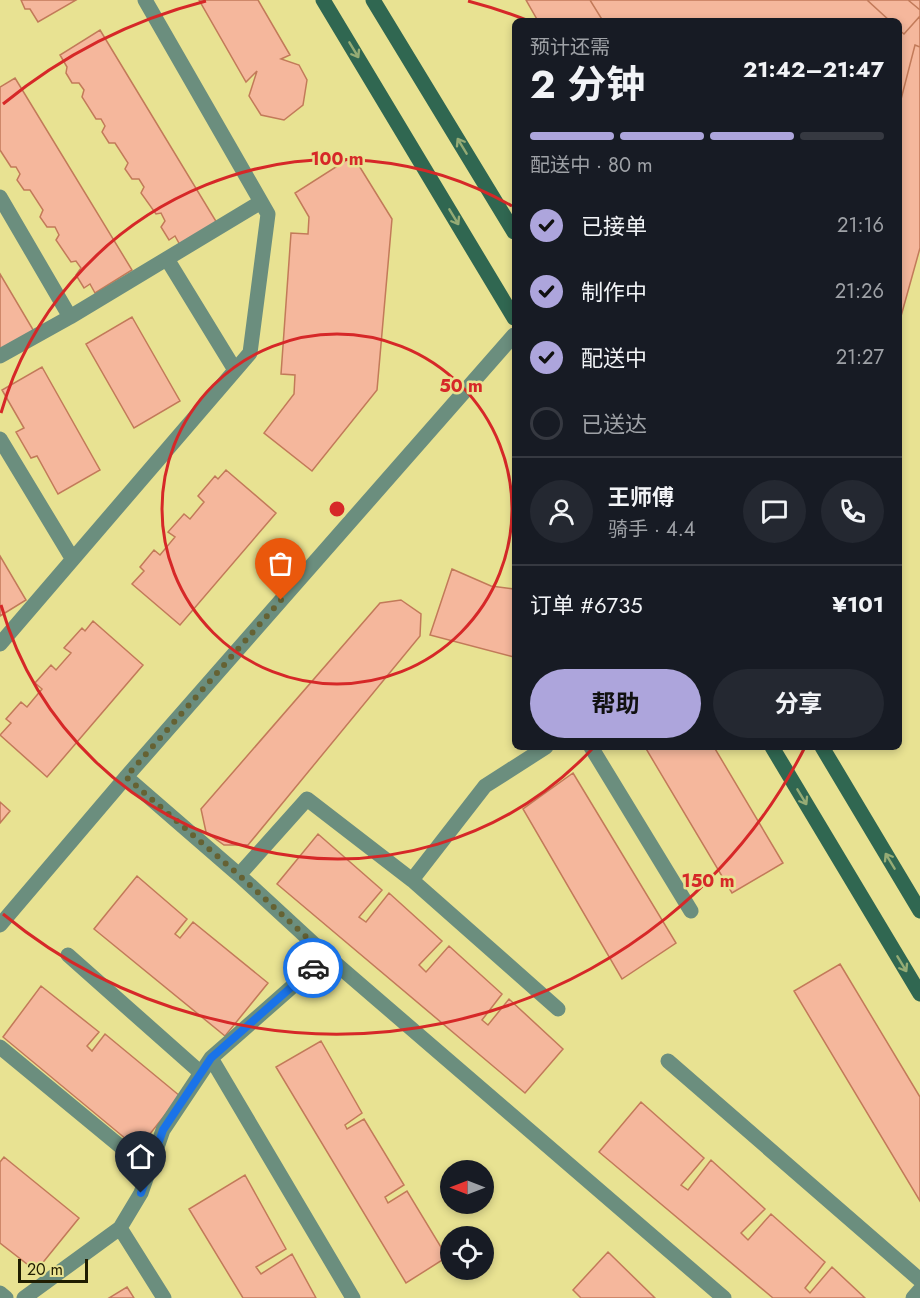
<!DOCTYPE html>
<html lang="zh">
<head>
<meta charset="utf-8">
<style>
  body { margin:0; font-family:Jost,"Noto Sans SC",sans-serif; background:#242831; color:#f1f3f6; height:100vh; display:flex; flex-direction:column; font-size:22px; white-space:nowrap }
  * { box-sizing:border-box; margin:0 }
  p { font-size:20px; color:#9ea1a6 }
  .icon { flex:none; width:33px; height:33px; fill:none; stroke:currentColor; stroke-width:2; stroke-linecap:round; stroke-linejoin:round }
  .map { position:relative; flex:1; overflow:hidden }
  .panel { position:absolute; left:512px; top:18px; width:390px; height:732px; display:flex; flex-direction:column; background:#171b24; border-radius:9px; box-shadow:0 3px 9px #0003 }
  .panel>* { flex:none }
  .needle { width:39px; rotate:270deg }
  .fabs { position:absolute; left:440px; top:1160px; display:grid; gap:12px }
  .fabs a { display:grid; place-items:center; width:54px; height:54px; border-radius:50%; background:#171b24; box-shadow:0 3px 9px #0003; font-size:30px }
  .scale { position:absolute; left:18px; bottom:15px; width:70px; box-sizing:border-box; padding-left:6px; border:3px solid #1f1d00; border-top:0; font-size:16px; line-height:21px; white-space:nowrap; color:#1f1d00; -webkit-text-stroke:4px #e8e292; paint-order:stroke }
  .pin { position:absolute; display:grid; place-items:center; width:51px; height:51px; color:#fff; margin:-62px -26px; border-radius:50% 50% 50% 0; rotate:-45deg; box-shadow:0 0 6px #0007 }
  .pin .icon { rotate:45deg }
  .courier { position:absolute; display:grid; place-items:center; width:60px; height:60px; margin:-30px; border:4px solid #1a73e8; border-radius:50%; background:#fff; color:#222; box-shadow:0 2px 8px #0007 }
  .head em { font-style:normal; font-weight:700 }
  .head div { display:flex; flex-direction:column-reverse }
  .head { display:flex; align-items:center; justify-content:space-between; height:102px; padding:0 18px }
  h1 { font-size:39px; font-weight:700; line-height:45px }
  .bar { display:grid; grid-template-columns:repeat(4,1fr); gap:9px 6px; align-content:center; height:72px; padding:0 18px }
  .bar i { height:8px; border-radius:4px; background:#363941 }
  .bar .current { background:#ada5dc }
  .bar p { grid-column:span 4 }
  .line { display:flex; align-items:center; gap:15px; padding:0 18px; border-top:2px solid #363941 }
  .line div { flex:1 }
  .round { display:grid; place-items:center; flex:none; width:63px; height:63px; border-radius:32px; background:#242831 }
  ol { padding:0 18px; list-style:none }
  li { display:flex; align-items:center; gap:18px; height:66px }
  li p { margin-inline-start:auto }
  li .icon { padding:6px; border-radius:50%; background:#ada5dc; color:#111; stroke-width:4 }
  li:last-child { color:#9ea1a6 }
  li i { width:33px; height:33px; border:3px solid #363941; border-radius:50% }
  .button { display:flex; gap:12px; margin-top:auto; padding:12px 18px }
  .button a { flex:1; height:69px; border-radius:36px; background:#ada5dc; color:#111; font-size:24px; font-weight:700; line-height:69px; text-align:center }
  .button a+a { background:#242831; color:#f1f3f6 }
  .map>svg:first-child { display:block }
  .building { fill:#f5b79c; stroke:#c27a59; stroke-width:1.5 }
  .lines { fill:none; stroke-linecap:round; stroke-linejoin:round }
  .street { stroke:#6b8e7e; stroke-width:15 }
  .secondary { stroke:#306751; stroke-width:15 }
  .oneway { stroke:#95ab75 }
  .done { stroke:#656233; stroke-width:6; stroke-dasharray:0 10.8 }
  .route { stroke:#1a73e8; stroke-width:8 }
  .ring { fill:none; stroke:#d62828; stroke-width:3 }
  .centre { fill:#d62828; stroke:#e8e292; stroke-width:3 }
  .ring-label { font-size:18px; text-anchor:middle; font-weight:bold; fill:#d62828; stroke:#e8e292; stroke-width:5; stroke-linejoin:round; paint-order:stroke }
</style>
</head>
<body>
<div class="map">
<svg width="920" height="1298" viewBox="0 0 920 1298">
  <rect width="100%" height="100%" fill="#e8e292"/>
  <!-- building -->
  <path class="building" d="M21,0H76L38,22L30,9H25Z
    M199,0H258L290,55L281,59L299,65L307,80L303,105L284,120L261,115L249,96L257,71L246,82Z
    M526,0H590L603,21H538Z
    M526,0H908L920,10V47L915,45L898,111V21H538Z
    M867,0H920V16L904,34L898,29V21H890Z
    M100,30L217,223L180,245L175,236L169,240L161,227L165,221L161,213L156,214L141,193L144,187L139,179H132L125,169L128,163L115,143H109L102,132L105,126L101,119H96L82,97L84,90L79,83H72L66,73L67,67L60,55Z
    M915,45L920,47V248L898,327V111Z
    M15,78L132,270L95,293L90,284L84,288L76,275L81,268L76,261L71,262L56,240L59,235L55,227H47L40,217L43,210L30,190H24L17,180L20,174L16,167H11L0,150V87Z
    M353,156L392,219L377,390L312,471L264,433L294,394L295,375L281,374L291,233L308,234L309,217L295,193Z
    M0,274L35,333L0,354Z
    M132,317L180,401L134,428L86,344Z
    M42,367L100,470L58,494L37,456L31,458L16,432L24,428L2,390Z
    M226,470L276,513L180,625L132,584L144,571L140,567L154,550L160,555L175,537L168,532L184,514L190,519L204,502L198,496L215,476L218,479Z
    M0,556L26,600L0,616Z
    M452,569L491,586L514,589V657L430,635Z
    M401,600L421,614L420,636L248,845H224L206,832L201,809L380,603Z
    M93,621L143,665L47,777L0,735L11,723L6,719L21,702L27,707L42,689L35,683L51,665L56,670L71,653L64,648L82,628L85,631Z
    M645,747H714L783,863L732,893Z
    M573,773L676,943L622,979L523,809Z
    M0,802L10,811L0,823Z
    M318,834L382,890L359,917L366,922L389,893L442,941L419,965L426,972L449,946L502,994L482,1020L488,1025L509,999L563,1049L525,1093L277,884Z
    M137,876L187,919L175,934L180,938L193,922L268,983L225,1036L94,929Z
    M840,964L920,1097V1201L794,991Z
    M41,986L99,1032L87,1046L92,1051L105,1034L180,1096L138,1149L3,1037Z
    M321,1041L362,1113L345,1125L347,1129L364,1119L404,1185L385,1197L388,1203L407,1191L447,1257L406,1283L276,1067Z
    M641,1102L704,1158L681,1185L688,1190L711,1160L765,1209L741,1233L748,1240L771,1214L825,1262L805,1288L810,1293L832,1267L865,1298H773L599,1152Z
    M4,1157L79,1218L36,1271L0,1243V1162Z
    M245,1175L286,1249L256,1267L261,1274L292,1254L316,1298H243L189,1209Z
    M608,1252L655,1298H581L573,1290Z
    M127,1287L134,1298H109Z"/>
  <g class="lines">
    <!-- street -->
    <path class="street" d="M0,197L70,317
      M167,259L235,370
      M0,356L70,317L261,202
      M0,439L72,558
      M0,644L250,353L268,214L145,0
      M591,747L691,911
      M126,777L239,875L327,956L724,1298
      M239,875L307,799L412,880L558,1009
      M412,880L485,786L546,747
      M0,925L126,777L514,335
      M68,955L201,1073
      M0,1047L149,1170
      M211,1058L353,1298
      M668,1061L920,1280
      M120,1228L164,1298
      M0,1293L6,1298
      M24,1298L120,1228L141,1193L163,1130L211,1058L327,956
      M913,1298L920,1290"/>
    <!-- secondary -->
    <path class="secondary" d="M323,0L514,318
      M373,0L514,232
      M772,747L920,994
      M822,747L920,911"/>
  </g>
  <!-- one-way arrows -->
  <defs><path id="oneway-shaft" d="M-6 0H5M1.5-3L5.5 0L1.5 3" fill="none" stroke-width="1.6" stroke-linecap="round" stroke-linejoin="round" transform="scale(1.5)"/></defs>
  <g class="oneway">
    <use href="#oneway-shaft" transform="translate(354 50) rotate(59)"/>
    <use href="#oneway-shaft" transform="translate(462 146) rotate(-121)"/>
    <use href="#oneway-shaft" transform="translate(454 217) rotate(59)"/>
    <use href="#oneway-shaft" transform="translate(802 797) rotate(59)"/>
    <use href="#oneway-shaft" transform="translate(890 861) rotate(-121)"/>
    <use href="#oneway-shaft" transform="translate(902 964) rotate(59)"/>
  </g>
  <g class="lines">
    <!-- done -->
    <path class="done" d="M281,600L126,777L239,875L327,956L313,968"/>
    <!-- route -->
    <path class="route" d="M141,1193L163,1130L211,1058L313,968"/>
  </g>
  <!-- distance rings -->
  <g class="ring">
    <circle cx="337" cy="509" r="175"/>
    <path d="M593 748A350 350 0 0 1 1 605M1 413A350 350 0 0 1 512 206"/>
    <path d="M805 747A525 525 0 0 1 3 914M3 104A525 525 0 0 1 206 1M468 1A525 525 0 0 1 529 21"/>
  </g>
  <circle cx="337" cy="509" r="9" class="centre"/>
  <g class="ring-label">
    <text x="337" y="165">100 m</text>
    <text x="461" y="392">50 m</text>
    <text x="708" y="887">150 m</text>
  </g>
</svg>
<div class="fabs">
<a><svg class="needle" viewBox="-14 -14 28 28"><path d="M0-13l5 13h-10z" fill="#e53935"/><path d="M0 13l5-13h-10z" fill="#9ea1a6"/></svg></a>
<a><svg class="icon" aria-label="locate" viewBox="0 0 24 24"><circle cx="12" cy="12" r="6"/><path d="M12 2v4M12 18v4M2 12h4M18 12h4"/></svg></a>
</div>
<div class="scale">20 m</div>
<div class="pin" style="left:281px;top:600px;background:#ea580c"><svg class="icon" aria-label="bag" viewBox="0 0 24 24"><path d="M5 8h14l-1 12H6zM9 8a3 3 0 0 1 6 0"/></svg></div>
<div class="pin" style="left:141px;top:1193px;background:#1f2937"><svg class="icon" aria-label="home" viewBox="0 0 24 24"><path d="M3 11l9-7 9 7M6 9v11h12V9"/></svg></div>
<div class="courier" style="left:313px;top:968px"><svg class="icon" aria-label="car" viewBox="0 0 24 24"><path d="M5 17H2v-5l4-1 3-4h7l3 4 3 1v5h-3M9 17h6M6 11h13"/><circle cx="7" cy="17" r="2"/><circle cx="17" cy="17" r="2"/></svg></div>
<section class="panel">
<div class="head"><div><h1>2 分钟</h1><p>预计还需</p></div><em>21:42–21:47</em></div>
<div class="bar"><i class="current"></i><i class="current"></i><i class="current"></i><i></i><p>配送中 · 80 m</p></div>
<ol>
<li><svg class="icon" aria-label="check" viewBox="0 0 24 24"><path d="M5 12l5 5 9-10"/></svg>已接单<p>21:16</p></li>
<li><svg class="icon" aria-label="check" viewBox="0 0 24 24"><path d="M5 12l5 5 9-10"/></svg>制作中<p>21:26</p></li>
<li><svg class="icon" aria-label="check" viewBox="0 0 24 24"><path d="M5 12l5 5 9-10"/></svg>配送中<p>21:27</p></li>
<li><i></i>已送达</li>
</ol>
<div class="line" style="height:108px"><a class="round"><svg class="icon" aria-label="person" viewBox="0 0 24 24"><circle cx="12" cy="8" r="4"/><path d="M4 21q1-7 8-7t8 7"/></svg></a><div><b>王师傅</b><p>骑手 · 4.4</p></div><a class="round"><svg class="icon" aria-label="chat" viewBox="0 0 24 24"><path d="M4 5h16v11H9l-5 4z"/></svg></a><a class="round"><svg class="icon" aria-label="phone" viewBox="0 0 24 24"><path d="M5 4h4l2 5-3 2q2 4 5 5l2-3 5 2v4C11 20 4 13 5 4z"/></svg></a></div>
<div class="line" style="height:78px"><div>订单 #6735</div><b>¥101</b></div>
<div class="button"><a>帮助</a><a>分享</a></div>
</section>
</div>
</body>
</html>
